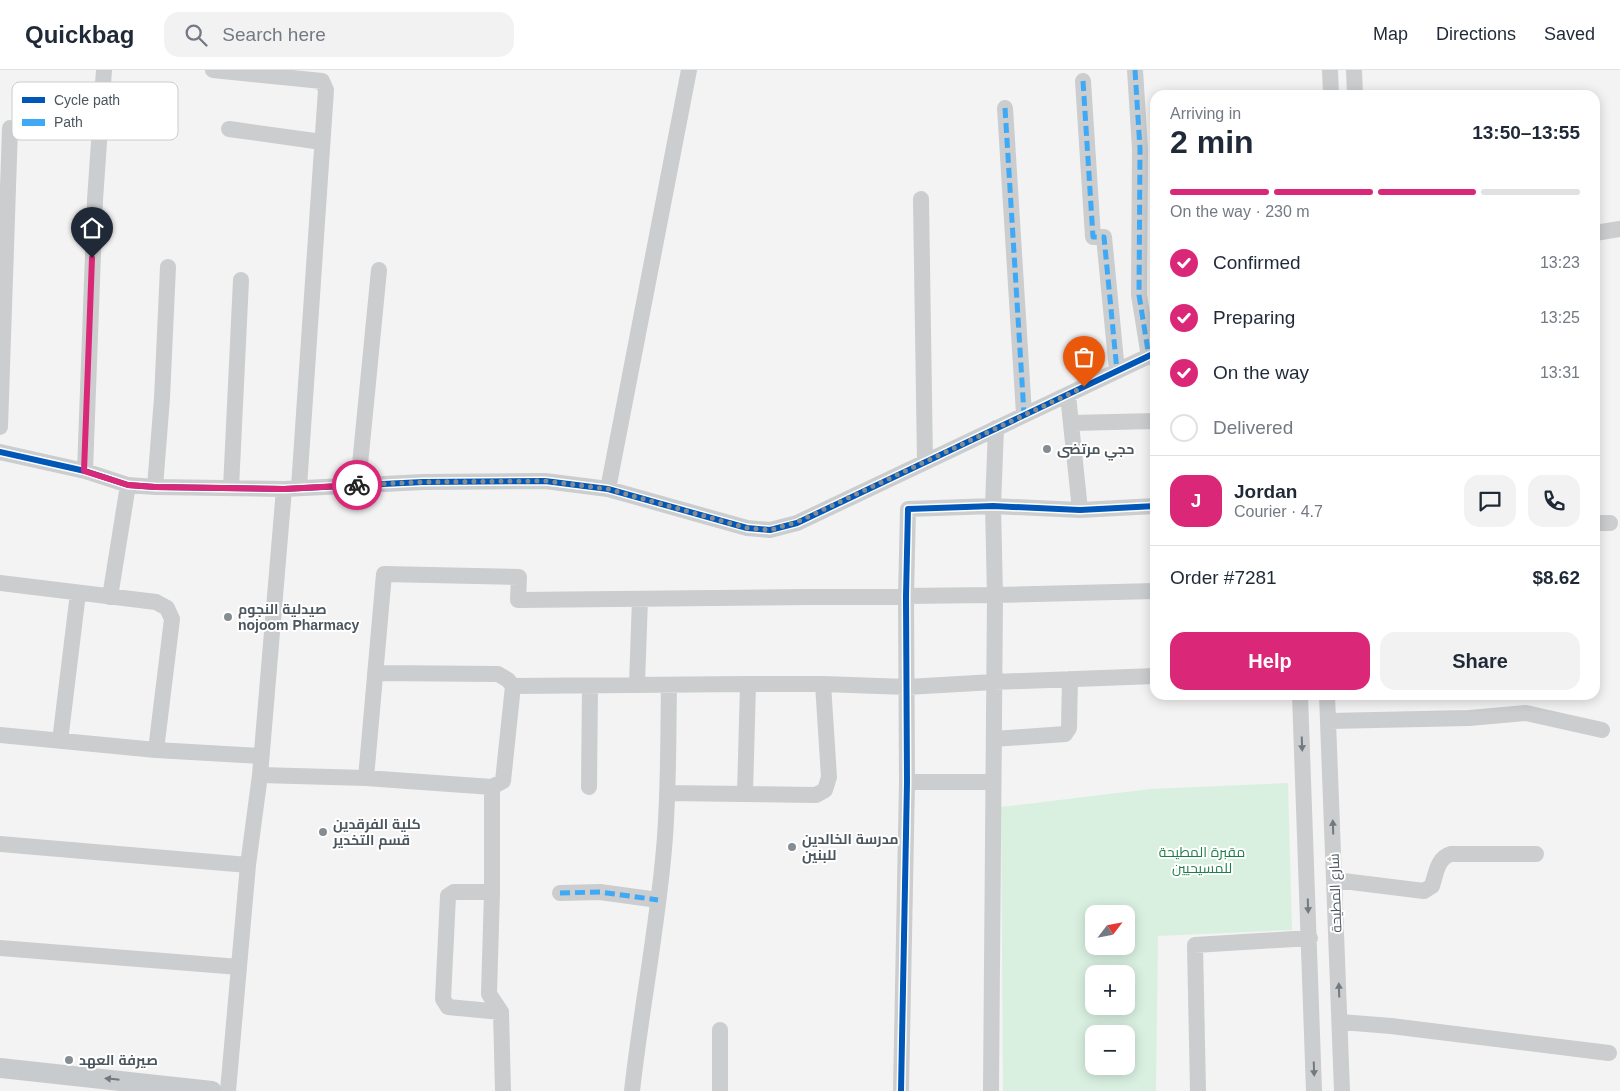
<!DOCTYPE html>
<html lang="en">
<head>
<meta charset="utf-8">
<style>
  body { margin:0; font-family:Helvetica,Cairo,sans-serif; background:#f2f2f3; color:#1f2937; height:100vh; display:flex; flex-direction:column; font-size:19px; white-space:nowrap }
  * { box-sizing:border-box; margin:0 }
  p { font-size:16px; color:#747a83 }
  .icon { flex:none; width:28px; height:28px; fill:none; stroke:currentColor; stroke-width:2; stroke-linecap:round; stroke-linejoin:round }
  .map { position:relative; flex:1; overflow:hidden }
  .panel { position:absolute; left:1150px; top:20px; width:450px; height:610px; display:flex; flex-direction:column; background:#fff; border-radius:15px; box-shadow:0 2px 12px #0003 }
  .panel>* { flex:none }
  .needle { width:32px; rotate:58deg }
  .fabs { position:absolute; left:1085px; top:835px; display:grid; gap:10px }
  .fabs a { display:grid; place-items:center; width:50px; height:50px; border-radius:10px; background:#fff; box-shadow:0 2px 12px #0003; font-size:25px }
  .pin { position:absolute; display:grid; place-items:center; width:42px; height:42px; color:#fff; margin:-51px -21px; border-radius:50% 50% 50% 0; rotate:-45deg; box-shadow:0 0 5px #0007 }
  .pin .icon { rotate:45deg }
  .courier { position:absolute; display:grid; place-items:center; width:50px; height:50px; margin:-25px; border:4px solid #db2777; border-radius:50%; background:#fff; color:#222; box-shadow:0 1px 6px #0007 }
  .headline em { font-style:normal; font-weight:700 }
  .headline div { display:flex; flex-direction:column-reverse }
  .headline { display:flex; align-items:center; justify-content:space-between; height:85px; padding:0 20px }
  h1 { font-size:32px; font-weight:700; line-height:38px }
  .bar { display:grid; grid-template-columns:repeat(4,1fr); gap:8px 5px; align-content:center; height:60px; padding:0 20px }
  .bar i { height:6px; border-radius:4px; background:#e0e1e3 }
  .bar .current { background:#db2777 }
  .bar p { grid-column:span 4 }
  .line { display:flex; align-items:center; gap:12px; padding:0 20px; border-top:1px solid #e0e1e3 }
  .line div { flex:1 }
  .round { display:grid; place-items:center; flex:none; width:52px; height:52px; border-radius:15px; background:#f2f2f3 }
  ol { padding:0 20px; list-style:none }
  li { display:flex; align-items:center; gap:15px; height:55px }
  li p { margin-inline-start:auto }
  li .icon { padding:5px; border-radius:50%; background:#db2777; color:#fff; stroke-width:4 }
  li:last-child { color:#747a83 }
  li i { width:28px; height:28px; border:2px solid #e0e1e3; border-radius:50% }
  .cta { display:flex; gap:10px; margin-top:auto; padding:10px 20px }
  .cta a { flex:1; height:58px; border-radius:15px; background:#db2777; color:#fff; font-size:20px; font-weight:700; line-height:58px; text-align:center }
  .cta a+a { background:#f2f2f3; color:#1f2937 }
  header { display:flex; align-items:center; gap:30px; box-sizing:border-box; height:70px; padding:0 25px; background:#fff; border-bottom:1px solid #e0e1e3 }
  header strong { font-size:24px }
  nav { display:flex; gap:28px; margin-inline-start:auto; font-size:18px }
  .search { width:350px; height:45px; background:#f2f2f3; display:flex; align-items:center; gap:12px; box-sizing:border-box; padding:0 18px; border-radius:15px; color:#747a83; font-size:19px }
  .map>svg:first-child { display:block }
  .green { fill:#d9f0e1; fill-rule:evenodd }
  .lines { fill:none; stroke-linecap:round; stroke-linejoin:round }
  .minor { stroke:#cbcdce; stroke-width:16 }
  .major { stroke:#c8cbce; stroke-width:20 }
  .quiet { stroke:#3fa9f5; stroke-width:5; stroke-dasharray:10 5; stroke-linecap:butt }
  .cycleway-casing { stroke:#fff; stroke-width:9 }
  .cycleway { stroke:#0057b8; stroke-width:6 }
  .oneway { fill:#717a80 }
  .oneway2 { fill:#707980 }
  .done { stroke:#868d92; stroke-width:5; stroke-dasharray:0 9 }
  .route { stroke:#db2777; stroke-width:6 }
  .poi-dot { fill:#868d92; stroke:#fff; stroke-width:2 }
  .labels { text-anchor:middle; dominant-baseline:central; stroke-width:4; stroke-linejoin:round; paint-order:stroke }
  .poi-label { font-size:14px; font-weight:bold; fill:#4b565e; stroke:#fff; text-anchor:start }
  .park-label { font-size:14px; fill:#1e7d48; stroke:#fff }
  .street-label { font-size:14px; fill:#4b565e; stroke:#fff }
  .key { fill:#fff; stroke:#c9cccf; stroke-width:1 }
  .key-label { font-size:14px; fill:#4b565e }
</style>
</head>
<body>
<header>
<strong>Quickbag</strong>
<div class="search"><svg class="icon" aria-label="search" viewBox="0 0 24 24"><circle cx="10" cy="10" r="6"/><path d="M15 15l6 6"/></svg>Search here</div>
<nav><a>Map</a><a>Directions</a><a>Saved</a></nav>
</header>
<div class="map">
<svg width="1620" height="1021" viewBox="0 0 1620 1021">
  <rect width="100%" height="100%" fill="#f3f3f3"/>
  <!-- green -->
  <path class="green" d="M1288,713L1292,860L1158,866L1156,1021H1003L1001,737L1150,719ZM1094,844H1126V876H1094ZM1094,904H1126V936H1094ZM1094,964H1126V996H1094Z"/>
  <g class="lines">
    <!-- minor -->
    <path class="minor" d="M213,0L322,11L326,20L299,417
      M1135,0L1140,79L1139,225L1149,287
      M1330,0L1331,25
      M1354,0L1355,25
      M1083,11L1093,167H1104L1117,301
      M1005,38L1024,344
      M229,59L322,72
      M921,129L925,392
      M1595,163L1620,159
      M1068,325L1080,440
      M1072,353L1155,351
      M0,357L10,58
      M0,382L85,401L128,415L155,417L284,419L423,412L545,411L608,419L747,458L770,460L797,453L1155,283
      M85,401L95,130L104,0
      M358,415L379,200
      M155,417L162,328L168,197
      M231,418L241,210
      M608,419L689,0
      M1595,453H1610
      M0,513L156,532L167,538L172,549L156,680
      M110,527L128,415
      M637,614L640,529
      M513,616L748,614H823L907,617L994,612L1155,606
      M1300,625L1314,1021
      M1327,625L1342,1021
      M1329,651L1469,648L1526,643L1602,660
      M0,665L156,680L261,686
      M994,669L1065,664L1069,658L1070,609
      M60,671L78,523
      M260,705L366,708L492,717L503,711L513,616L508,610L498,604L375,603
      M366,708L384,504L519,507L518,530L995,525L1155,521
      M907,712H993
      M492,717V822L489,924L501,942L503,1021
      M589,717L590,616
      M667,723L816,725L825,720L829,707L823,614
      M745,724L748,614
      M0,774L248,795
      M1335,810L1424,821L1432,816C1436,804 1437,788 1451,784H1536
      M492,822H454L448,826L443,929L448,937L501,942
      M560,823L600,822L658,830
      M0,878L239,897
      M1341,952L1391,956L1609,983
      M228,1021L248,795L260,705L284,419
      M632,1021C641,940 657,860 664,779C669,725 668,670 669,615
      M720,1021V960
      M901,1021L907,712L906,526L908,439L993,436L1080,440L1155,436
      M991,1021L995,525L993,436L996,358
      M1198,1021L1195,875L1310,868"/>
    <!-- major -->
    <path class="major" d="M0,998L212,1021"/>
    <!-- quiet -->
    <path class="quiet" d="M1135,0L1140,79L1139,225L1149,287
      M1083,11L1093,167H1104L1117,301
      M1005,38L1024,344
      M560,823L600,822L658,830"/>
    <defs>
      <path id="cycleway" d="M0,382L85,401L128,415L155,417L284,419L423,412L545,411L608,419L747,458L770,460L797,453L1155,283
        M901,1021L907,712L906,526L908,439L993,436L1080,440L1155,436"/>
    </defs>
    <!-- cycleway casing -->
    <use href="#cycleway" class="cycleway-casing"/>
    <!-- cycleway -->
    <use href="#cycleway" class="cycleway"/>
  </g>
  <!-- one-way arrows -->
  <defs><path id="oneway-solid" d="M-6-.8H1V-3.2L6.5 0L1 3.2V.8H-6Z" transform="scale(1.25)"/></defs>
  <g class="oneway">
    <use href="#oneway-solid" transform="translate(1302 674) rotate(88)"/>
    <use href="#oneway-solid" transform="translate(1333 757) rotate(-92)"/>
    <use href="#oneway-solid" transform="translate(1308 836) rotate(88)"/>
    <use href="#oneway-solid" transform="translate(1339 920) rotate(-92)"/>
    <use href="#oneway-solid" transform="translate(1314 999) rotate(88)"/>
  </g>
  <use class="oneway2" href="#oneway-solid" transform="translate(112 1009) rotate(-174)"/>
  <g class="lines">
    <!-- done -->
    <path class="done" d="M357,415L423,412L546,411L608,419L747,458L770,460L797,452L1084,317"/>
    <!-- route -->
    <path class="route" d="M92,188L84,401L128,415L155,417L284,419L357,415"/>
  </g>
  <!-- markers -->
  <g class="poi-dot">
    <circle cx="1047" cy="379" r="5"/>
    <circle cx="228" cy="547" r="5"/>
    <circle cx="323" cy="762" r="5"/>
    <circle cx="792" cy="777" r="5"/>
    <circle cx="69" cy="990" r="5"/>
  </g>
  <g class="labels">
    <!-- poi labels -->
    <g class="poi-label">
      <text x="1057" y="379">حجي مرتضى</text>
      <text x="238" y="539">صيدلية النجوم<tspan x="238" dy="16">nojoom Pharmacy</tspan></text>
      <text x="333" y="754">كلية الفرقدين<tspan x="333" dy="16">قسم التخدير</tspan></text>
      <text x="802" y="769">مدرسة الخالدين<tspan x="802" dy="16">للبنين</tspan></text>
      <text x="79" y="990">صيرفة العهد</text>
    </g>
    <!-- park labels -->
    <g class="park-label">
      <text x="1202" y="782">مقبرة المطيحة<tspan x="1202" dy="16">للمسيحيين</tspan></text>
    </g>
    <!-- street labels -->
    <g class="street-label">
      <text transform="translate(1335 823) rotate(-92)">شارع المطيحة</text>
    </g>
  </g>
  <!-- legend -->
  <rect x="12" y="12" width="166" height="58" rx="8" class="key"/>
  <rect x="22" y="27" width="23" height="6" fill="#0057b8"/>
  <rect x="22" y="49" width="23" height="7" fill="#3fa9f5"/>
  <g class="key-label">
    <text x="54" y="35">Cycle path</text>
    <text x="54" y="57">Path</text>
  </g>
</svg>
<div class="fabs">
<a><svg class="needle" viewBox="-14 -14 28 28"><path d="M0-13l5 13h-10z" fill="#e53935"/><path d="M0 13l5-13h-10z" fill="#747a83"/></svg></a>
<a>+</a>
<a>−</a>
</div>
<div class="pin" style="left:1084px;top:317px;background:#ea580c"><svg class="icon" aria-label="bag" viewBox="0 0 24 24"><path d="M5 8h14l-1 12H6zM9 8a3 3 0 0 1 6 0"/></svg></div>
<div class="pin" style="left:92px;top:188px;background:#1f2937"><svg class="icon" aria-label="home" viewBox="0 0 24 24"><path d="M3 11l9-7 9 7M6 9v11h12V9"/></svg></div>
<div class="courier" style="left:357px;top:415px"><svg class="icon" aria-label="bike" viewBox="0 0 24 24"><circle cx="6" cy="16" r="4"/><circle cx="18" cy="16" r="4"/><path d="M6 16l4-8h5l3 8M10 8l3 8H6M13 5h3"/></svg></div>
<section class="panel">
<div class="headline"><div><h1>2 min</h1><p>Arriving in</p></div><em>13:50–13:55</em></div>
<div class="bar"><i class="current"></i><i class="current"></i><i class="current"></i><i></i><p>On the way · 230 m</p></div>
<ol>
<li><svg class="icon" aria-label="check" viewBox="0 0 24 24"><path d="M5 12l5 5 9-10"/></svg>Confirmed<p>13:23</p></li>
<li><svg class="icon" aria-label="check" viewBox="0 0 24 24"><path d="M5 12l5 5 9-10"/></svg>Preparing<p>13:25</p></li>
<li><svg class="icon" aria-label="check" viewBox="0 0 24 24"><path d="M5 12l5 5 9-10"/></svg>On the way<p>13:31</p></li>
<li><i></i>Delivered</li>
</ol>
<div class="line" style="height:90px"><b class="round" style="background:#db2777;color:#fff">J</b><div><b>Jordan</b><p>Courier · 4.7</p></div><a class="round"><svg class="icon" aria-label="chat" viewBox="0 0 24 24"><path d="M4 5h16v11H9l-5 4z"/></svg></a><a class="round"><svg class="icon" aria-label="phone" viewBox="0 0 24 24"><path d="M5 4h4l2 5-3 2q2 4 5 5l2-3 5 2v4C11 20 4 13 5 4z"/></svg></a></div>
<div class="line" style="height:65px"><div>Order #7281</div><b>$8.62</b></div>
<div class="cta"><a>Help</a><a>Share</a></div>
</section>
</div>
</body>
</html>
